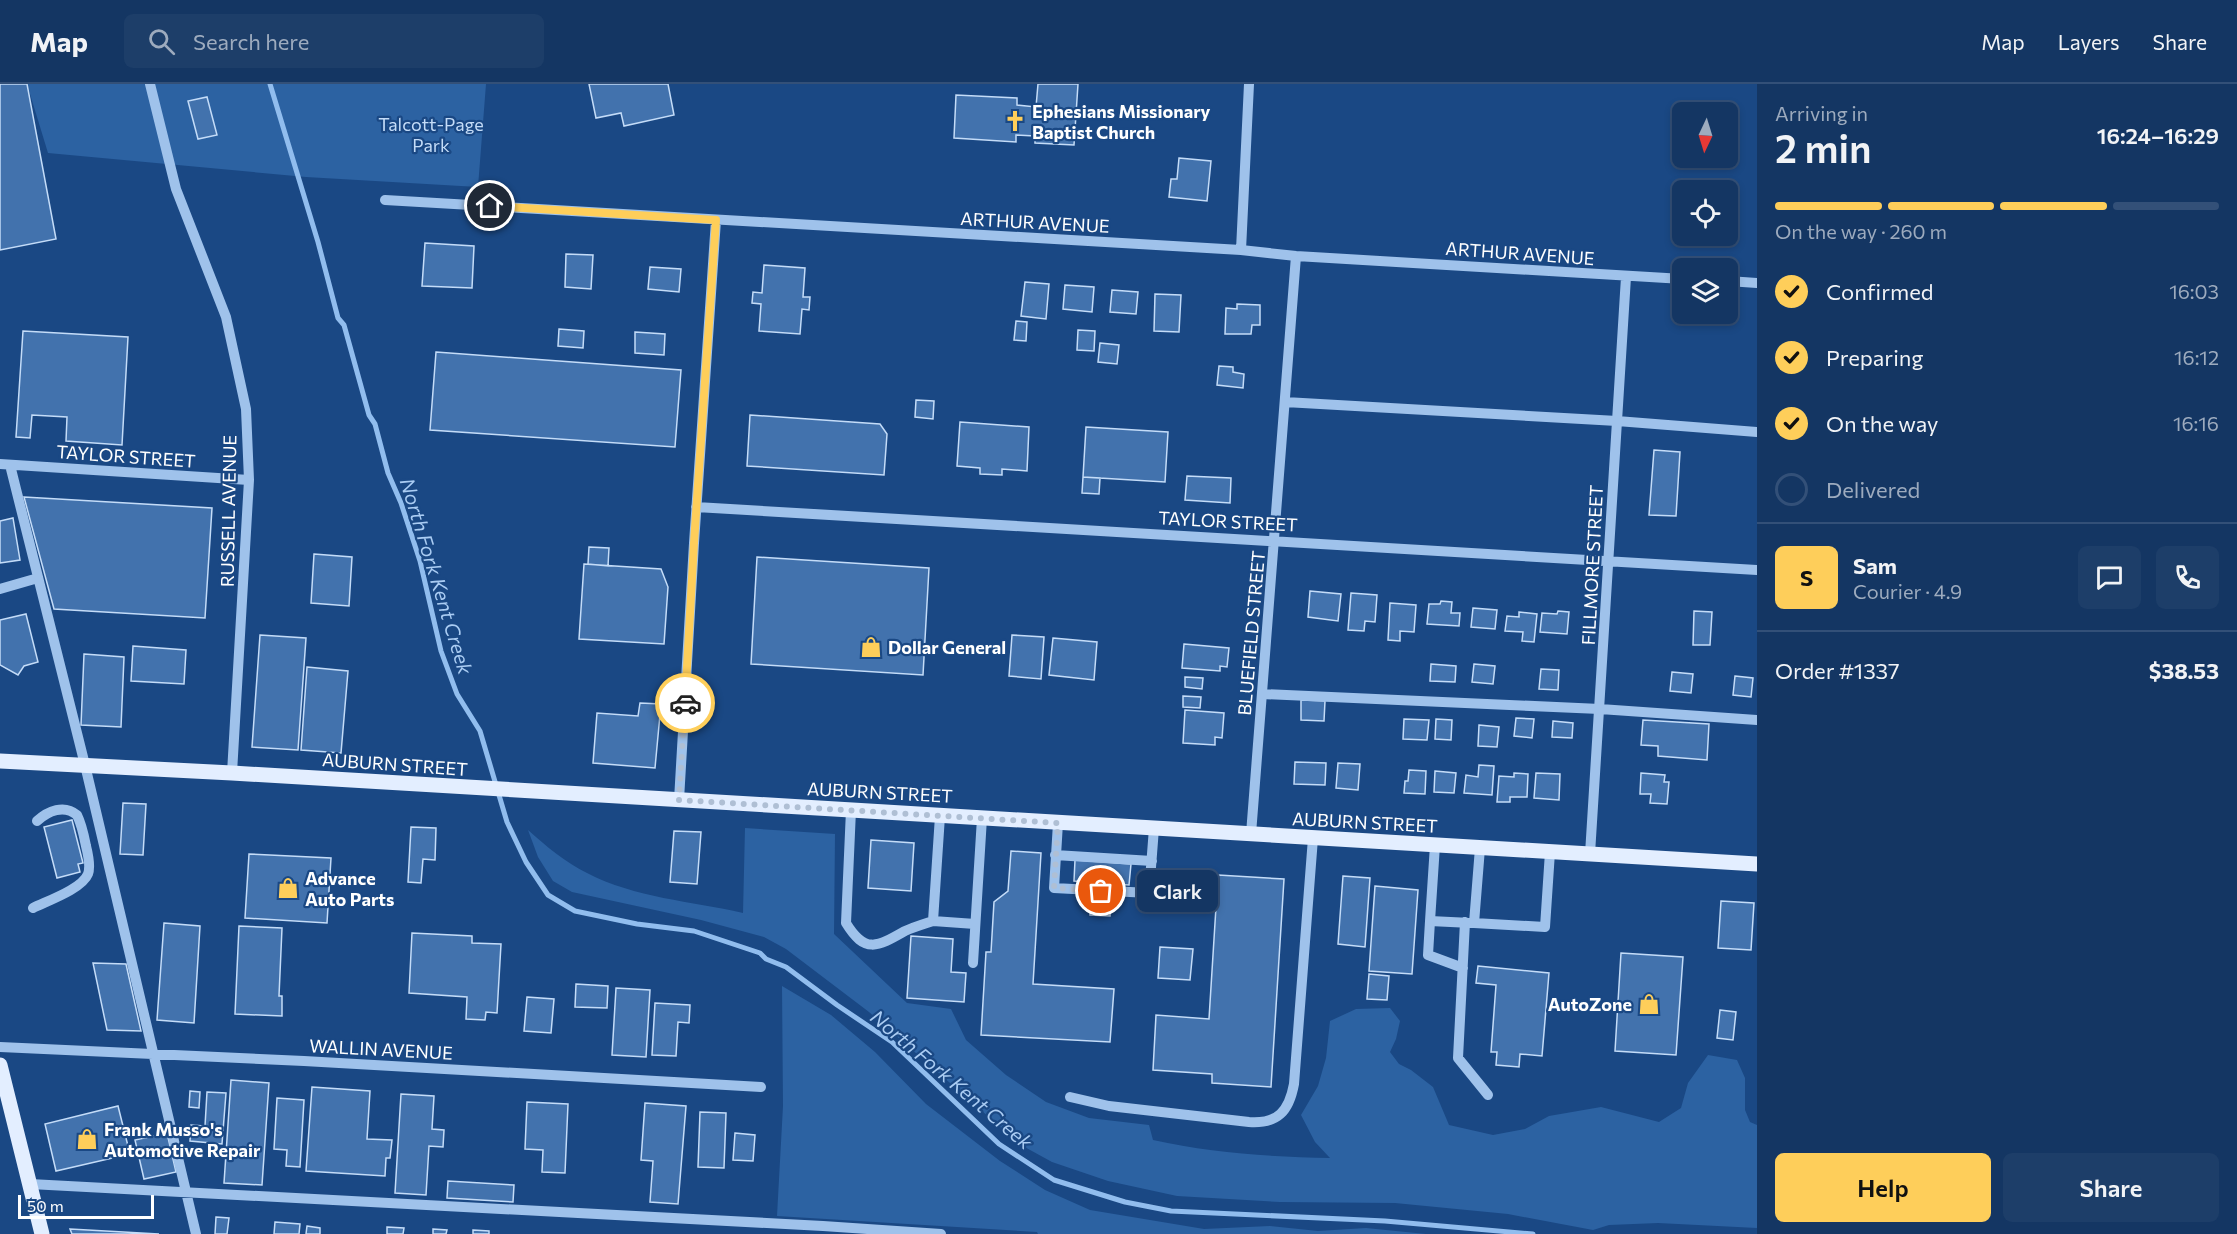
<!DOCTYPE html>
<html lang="en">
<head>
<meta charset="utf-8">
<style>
  body { margin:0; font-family:Commissioner,sans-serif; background:#1d3e69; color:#f1f3f6; height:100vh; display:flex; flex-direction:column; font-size:22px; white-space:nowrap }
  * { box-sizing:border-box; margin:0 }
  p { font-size:20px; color:#9dabbe }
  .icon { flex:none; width:33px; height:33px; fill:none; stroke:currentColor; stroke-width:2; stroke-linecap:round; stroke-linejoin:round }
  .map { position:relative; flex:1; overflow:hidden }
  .panel { display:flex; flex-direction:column; background:#143663; width:480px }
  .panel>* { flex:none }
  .needle { width:39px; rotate:184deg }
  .controls { position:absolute; left:1672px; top:18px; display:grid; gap:12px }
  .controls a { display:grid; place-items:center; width:66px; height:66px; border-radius:9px; background:#143663; box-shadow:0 3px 9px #0003,0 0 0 2px #335078; font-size:30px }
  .scale { position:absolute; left:18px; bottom:15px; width:136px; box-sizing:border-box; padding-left:6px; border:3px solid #fff; border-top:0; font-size:16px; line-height:21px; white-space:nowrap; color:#fff; -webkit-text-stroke:4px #1a4884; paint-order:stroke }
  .pin { position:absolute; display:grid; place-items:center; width:51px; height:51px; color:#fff; margin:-26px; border:3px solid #fff; border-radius:50%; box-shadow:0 2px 6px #0007 }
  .courier { position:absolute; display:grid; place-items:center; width:60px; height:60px; margin:-30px; border:4px solid #fece5a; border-radius:50%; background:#fff; color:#222; box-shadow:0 2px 8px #0007 }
  .bubble { position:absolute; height:42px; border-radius:9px; background:#143663; box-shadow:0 3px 9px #0003,0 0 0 2px #335078; font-size:20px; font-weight:600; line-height:42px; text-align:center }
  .overview em { font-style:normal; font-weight:600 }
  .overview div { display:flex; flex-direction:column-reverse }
  .overview { display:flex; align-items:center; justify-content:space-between; height:102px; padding:0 18px }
  h1 { font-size:39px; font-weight:600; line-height:45px }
  .bar { display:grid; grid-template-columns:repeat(4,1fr); gap:9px 6px; align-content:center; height:72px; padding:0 18px }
  .bar i { height:8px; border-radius:4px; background:#335078 }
  .bar .on { background:#fece5a }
  .bar p { grid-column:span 4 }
  .line { display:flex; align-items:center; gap:15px; padding:0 18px; border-top:2px solid #335078 }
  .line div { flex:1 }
  .round { display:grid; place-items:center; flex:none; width:63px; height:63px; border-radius:9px; background:#1d3e69 }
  ol { padding:0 18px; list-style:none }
  li { display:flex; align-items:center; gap:18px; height:66px }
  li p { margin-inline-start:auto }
  li .icon { padding:6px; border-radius:50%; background:#fece5a; color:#111; stroke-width:4 }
  li:last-child { color:#9dabbe }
  li i { width:33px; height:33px; border:3px solid #335078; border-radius:50% }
  .primary-button { display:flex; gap:12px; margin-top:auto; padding:12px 18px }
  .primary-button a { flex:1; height:69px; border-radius:9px; background:#fece5a; color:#111; font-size:24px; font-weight:600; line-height:69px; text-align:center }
  .primary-button a+a { background:#1d3e69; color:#f1f3f6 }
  header { display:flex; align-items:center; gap:36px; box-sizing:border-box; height:84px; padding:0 30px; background:#143663; border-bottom:2px solid #335078 }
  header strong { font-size:28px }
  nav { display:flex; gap:33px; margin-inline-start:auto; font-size:21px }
  .search { width:420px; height:54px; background:#1d3e69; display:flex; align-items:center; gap:15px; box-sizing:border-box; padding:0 21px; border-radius:9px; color:#9dabbe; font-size:22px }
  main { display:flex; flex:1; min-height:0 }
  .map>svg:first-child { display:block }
  .green { fill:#2c62a2 }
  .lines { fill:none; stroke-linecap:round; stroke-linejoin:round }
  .stream { stroke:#91bdee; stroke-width:5 }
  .building { fill:#4272ad; stroke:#c4dcf8; stroke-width:1.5 }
  .minor { stroke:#9fc2eb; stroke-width:10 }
  .major { stroke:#e3eeff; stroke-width:15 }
  .done { stroke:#afbfd4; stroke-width:6; stroke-dasharray:0 10.8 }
  .route { stroke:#fece5a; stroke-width:8 }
  .labels { text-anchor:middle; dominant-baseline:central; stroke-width:4.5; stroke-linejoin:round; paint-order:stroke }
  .poi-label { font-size:18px; font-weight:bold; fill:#fff; stroke:#1a4884; text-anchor:start }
  .park-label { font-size:18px; fill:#c4dcf8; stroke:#1a4884 }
  .street-label { font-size:18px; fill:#fff; stroke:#1a4884 }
  .water-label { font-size:20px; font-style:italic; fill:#aaccf3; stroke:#1a4884 }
</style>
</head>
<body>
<header>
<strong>Map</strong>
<div class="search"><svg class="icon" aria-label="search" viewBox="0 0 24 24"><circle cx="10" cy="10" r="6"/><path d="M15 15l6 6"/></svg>Search here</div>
<nav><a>Map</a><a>Layers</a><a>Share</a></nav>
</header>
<main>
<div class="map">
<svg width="1757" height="1150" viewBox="0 0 1757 1150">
  <rect width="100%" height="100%" fill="#1a4884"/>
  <!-- green -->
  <path class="green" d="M27,0H486L478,103L306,93L48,69Z
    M745,744L835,750L834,850L907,919L951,925L966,956L1006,991L1046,1018L1089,1034L1149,1041L1153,1056C1211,1069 1271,1073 1330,1074L1315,1058L1301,1031L1318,1002L1326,974L1330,937L1356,925L1390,924L1400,937L1396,955L1390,968L1399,980L1411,986L1433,1003L1449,1041L1493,1051L1525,1045L1549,1032L1601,1023L1659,1038L1681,1024L1688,999L1708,971L1737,976L1745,994V1026L1750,1038L1757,1041V1144L1658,1139L1609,1141L1593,1146L1508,1130L1395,1119L1280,1118L1177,1112L1108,1097L1052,1078L1021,1061L869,928L786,865L764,853L701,836L572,808L553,797L538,773L528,746C547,763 565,778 587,789C635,814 691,817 743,829Z
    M782,902L831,931L875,968L926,1020L1000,1077L1045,1106L1090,1126L1204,1145L1270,1142L1318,1147L1366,1144L1426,1150H1038L1037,1148L777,1132L783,1022Z"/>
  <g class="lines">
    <!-- stream -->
    <path class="stream" d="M270,0L318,158L338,234L344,241L369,331L375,340L388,389L401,419L420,477L441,567L457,610L480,647L507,738L526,778L548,811L575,827L637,840L694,847L760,869L766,875L786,883L837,921L892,958L999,1060L1054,1096L1125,1118L1171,1127L1385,1137L1533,1150"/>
  </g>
  <!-- building -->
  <path class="building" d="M0,0H27L56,155L0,166Z
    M589,0H668L674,31L624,42L621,29L596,34Z
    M1038,0H1078L1074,61L1035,59V52L1016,51V58L954,54L956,11L1017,14V21L1036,23Z
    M207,13L217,51L198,55L188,17Z
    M1179,74L1211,77L1207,117L1169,113L1171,95H1177Z
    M425,159L474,162L472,204L422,202Z
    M566,170L593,171L591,205L565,203Z
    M764,181L805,184L803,213H810L809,226L802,225L800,250L759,247L761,220L752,219L753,208L762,209Z
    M650,183L681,185L679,208L648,205Z
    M1025,198L1049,200L1046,235L1021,232Z
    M1065,201L1094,203L1092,228L1063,225Z
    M1112,206L1138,208L1136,230L1110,228Z
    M1155,210L1181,211L1179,248L1154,247Z
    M1237,220L1260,221V241H1252L1251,250H1225L1226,224L1237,225Z
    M1016,237L1027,238L1026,257L1014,256Z
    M559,245L584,247L583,264L558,262Z
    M1078,246L1095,247L1094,267L1077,266Z
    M23,247L128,253L122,361L66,357L67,333L32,331L30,354L16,353Z
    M635,248L665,250L664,271L635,269Z
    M1100,259L1119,261L1117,280L1098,278Z
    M436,268L681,286L675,363L430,346Z
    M1219,282L1233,283V288L1244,290L1243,304L1217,301Z
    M916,316L934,317L933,335L915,333Z
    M750,331L880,340L887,350L884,391L747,382Z
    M960,338L1029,343L1027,387L1002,385V391L980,390V384L957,382Z
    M1086,343L1168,348L1165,398L1083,393Z
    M1654,366L1680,368L1676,432L1649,431Z
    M1187,392L1231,394L1230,419L1185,416Z
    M1083,393L1100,394L1099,410L1082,409Z
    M24,413L212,424L205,534L54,525Z
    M13,434L20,476L0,479V437Z
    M589,463L609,464L608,482L588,480Z
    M314,470L352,473L349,522L311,519Z
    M757,473L929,484L923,591L751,580Z
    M584,480L661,485L668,503L664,560L579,555Z
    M1310,507L1341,510L1338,537L1308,533Z
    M1351,509L1377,511L1375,538L1365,537L1364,547L1348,546Z
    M1441,517L1452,518L1451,529H1460L1459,542L1427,540L1429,520H1440Z
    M1390,519L1416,521L1414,548L1400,547V557L1388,556Z
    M1473,524L1497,526L1495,545L1471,543Z
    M1558,527L1569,528L1567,550L1540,548L1542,529L1557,530Z
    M1694,527L1712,528L1710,561H1693Z
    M1519,528L1537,530L1534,558L1522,557L1523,548L1505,547L1507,532L1519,533Z
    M26,530L38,578L24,582L18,591L0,581V536Z
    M260,551L306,554L298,666L252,663Z
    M1012,551L1044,553L1041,595L1009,592Z
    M1053,554L1097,558L1094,596L1049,591Z
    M1184,560L1229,564L1227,583L1220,582V587L1182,584Z
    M133,562L186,566L184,600L131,597Z
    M84,570L124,573L121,643L81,641Z
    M1431,580L1456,582L1455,598L1430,597Z
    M1474,580L1495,582L1493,600L1472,598Z
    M307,583L348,587L341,669L301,666Z
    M1541,585L1559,586L1558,606L1539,605Z
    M1672,588L1693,590L1691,609L1670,607Z
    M1735,592L1753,594L1751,613L1733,611Z
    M1185,593L1203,594L1202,605L1185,603Z
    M1183,612L1201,613L1200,624L1183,623Z
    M1301,616L1325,617L1324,637L1301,636Z
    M640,619L661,620L655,684L593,679L597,629L638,632Z
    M1185,626L1224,629L1222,654L1215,653V661L1183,659Z
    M1516,634L1534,635L1532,654L1514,652Z
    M1404,635L1429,636L1427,656L1403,655Z
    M1436,635L1452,636L1451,656L1435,655Z
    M1643,636L1709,640L1707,676L1658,672V662L1641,661Z
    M1553,637L1573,639L1572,654L1552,653Z
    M1479,641L1499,643L1497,663L1478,662Z
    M1295,678L1326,679L1325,701L1294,700Z
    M1338,679L1360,680L1358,706L1336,704Z
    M1479,681L1494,682L1492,711L1464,709L1466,691L1478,693Z
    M1409,686L1426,687L1425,710L1404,709L1405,697H1408Z
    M1435,687L1456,689L1454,709L1434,708Z
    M1514,689L1528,690L1527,713H1510V718H1497L1499,692L1514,693Z
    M1536,689L1560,690L1559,716L1534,714Z
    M1641,689L1665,691L1664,698H1669L1667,720L1650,719L1651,710H1640Z
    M123,719L146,720L143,771L120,770Z
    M72,736L83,779L78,780L80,788L57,794L44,743Z
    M411,743L436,744L435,776L423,775L421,799L408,798Z
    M674,747L701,748L697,800L670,798Z
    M871,756L914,759L911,807L868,804Z
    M1011,767L1041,769L1033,900L1114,905L1110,958L981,951L986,868H991L994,818L1008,807Z
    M249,770L331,774L327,839L245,834Z
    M1075,776L1131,780L1129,801L1074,797Z
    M1218,791L1284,795L1271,1003L1212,999V990L1153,986L1156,931L1209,935Z
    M1343,792L1370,794L1365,863L1338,860Z
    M1375,802L1418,806L1412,890L1369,887Z
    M1090,815L1111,816L1110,832L1090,831Z
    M1721,817L1754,819L1751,866L1718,864Z
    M164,839L200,842L194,939L157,936Z
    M239,842L282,844L279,912H282V932L235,930Z
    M412,849L472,852V859L501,860L497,929L486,928L485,936L466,935L467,913L409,909Z
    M911,852L953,855L951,888L966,889L964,918L907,914Z
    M1160,863L1193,865L1190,896L1158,894Z
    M1621,869L1683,873L1676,971L1615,967Z
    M93,879L126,880L141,947L107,946Z
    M1478,882L1549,889L1542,972L1520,970L1519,983L1496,981L1497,968H1491L1496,901L1476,899Z
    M1369,890L1389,892L1387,916L1367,915Z
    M576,900L608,902L607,924L575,923Z
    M616,904L650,906L646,973L612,971Z
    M527,913L554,915L551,949L524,947Z
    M655,919L690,921L689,939L678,938L676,972L652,971Z
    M1720,926L1736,928L1733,956L1717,954Z
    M231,996L269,999L262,1101L224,1099Z
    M312,1003L370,1007L367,1055L392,1056L390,1074H386L385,1092L306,1087Z
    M190,1007L200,1008L199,1024L189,1023Z
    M207,1008L226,1009L222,1060L190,1057L191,1041L205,1042Z
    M401,1010L434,1012L432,1045L444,1046L443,1063L429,1062L426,1111L395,1109Z
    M277,1014L304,1016L300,1083L286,1082L287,1066L274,1065Z
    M527,1018L568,1020L565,1089L542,1088L543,1066L525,1065Z
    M645,1019L686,1022L678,1120L650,1118L653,1077L641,1076Z
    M118,1022L130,1070L56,1087L45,1040Z
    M700,1028L726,1029L724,1084L698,1083Z
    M167,1049L176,1088L144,1095L135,1056Z
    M735,1049L755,1051L753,1077L733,1076Z
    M448,1097L514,1101L513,1118L447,1114Z
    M216,1133L229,1134L227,1150H215Z
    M275,1138L300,1140L299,1150H274Z
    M307,1142L320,1144V1150H306Z
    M387,1143L404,1144L403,1150H387Z
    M70,1145L159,1150H72Z
    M433,1145L447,1146L446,1150H433Z
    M473,1146L489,1147V1150H473Z"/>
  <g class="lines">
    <!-- minor -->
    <path class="minor" d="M150,0L176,105L226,233L246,325L249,396L232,689
      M385,116L1241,166L1296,172L1683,195
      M1241,166L1249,0
      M1728,197L1757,199
      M1285,318L1617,337L1757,348
      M0,380L249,396
      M10,381L85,681L196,1150
      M696,423L1757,486
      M0,505L38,494
      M1262,610L1600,625L1757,636
      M679,716L694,459L716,136
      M851,726L846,839C865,870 877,863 905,847C914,843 924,840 933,837
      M940,732L933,837L975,840
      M1058,739L1054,804L1149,809L1154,744
      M1251,750L1296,172
      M1435,761L1430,837L1471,839
      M1480,764L1474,839L1545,843L1550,768
      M1590,770L1626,193
      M1055,771L1152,777
      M33,824C47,817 82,805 88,790C91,782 88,770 86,762C84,752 82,741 77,731C64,720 48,727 37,737
      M1430,837L1428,871L1463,884
      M1465,838L1458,974L1488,1011
      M973,879L982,734
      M0,963L304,977L761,1003
      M1070,1013L1109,1022L1249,1038C1278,1040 1289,1027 1294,1000L1313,754
      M30,1100L823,1142L941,1150"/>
    <!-- major -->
    <path class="major" d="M0,677L232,689L1757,780
      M0,981L42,1150"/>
  </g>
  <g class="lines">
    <!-- done -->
    <path class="done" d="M685,619L679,716L1058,739L1054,804L1101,807"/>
    <!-- route -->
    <path class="route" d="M490,122L716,136L694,459L685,619"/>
  </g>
  <!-- icons -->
  <defs>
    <symbol id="church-bare" viewBox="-9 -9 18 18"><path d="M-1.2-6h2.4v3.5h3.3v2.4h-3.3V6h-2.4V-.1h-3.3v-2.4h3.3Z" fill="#fece5a" stroke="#1a4884" stroke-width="2.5" paint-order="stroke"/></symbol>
    <symbol id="shop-bare" viewBox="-9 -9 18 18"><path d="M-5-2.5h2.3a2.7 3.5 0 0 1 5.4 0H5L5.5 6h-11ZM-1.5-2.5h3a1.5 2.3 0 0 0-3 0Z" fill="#fece5a" stroke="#1a4884" stroke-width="2.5" paint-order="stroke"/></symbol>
  </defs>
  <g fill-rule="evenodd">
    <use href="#church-bare" x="1000" y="22" width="30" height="30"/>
    <use href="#shop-bare" x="856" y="548" width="30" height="30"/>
    <use href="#shop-bare" x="273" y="789" width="30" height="30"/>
    <use href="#shop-bare" x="1634" y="905" width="30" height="30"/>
    <use href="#shop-bare" x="72" y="1040" width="30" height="30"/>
  </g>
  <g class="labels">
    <!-- poi labels -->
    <g class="poi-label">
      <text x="1032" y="27">Ephesians Missionary<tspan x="1032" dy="21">Baptist Church</tspan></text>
      <text x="888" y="563">Dollar General</text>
      <text x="305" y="794">Advance<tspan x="305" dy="21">Auto Parts</tspan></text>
      <text x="1632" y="920" text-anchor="end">AutoZone</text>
      <text x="104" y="1045">Frank Musso's<tspan x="104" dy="21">Automotive Repair</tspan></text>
    </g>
    <!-- park labels -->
    <g class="park-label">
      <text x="431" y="40">Talcott-Page<tspan x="431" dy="21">Park</tspan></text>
    </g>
    <!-- street labels -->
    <g class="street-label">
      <text transform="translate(1035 138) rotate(3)">ARTHUR AVENUE</text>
      <text transform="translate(1520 169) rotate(4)">ARTHUR AVENUE</text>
      <text transform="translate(126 372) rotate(4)">TAYLOR STREET</text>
      <text transform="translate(228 427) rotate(-89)">RUSSELL AVENUE</text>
      <text transform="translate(1228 437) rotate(3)">TAYLOR STREET</text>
      <text transform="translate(1592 481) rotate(-87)">FILLMORE STREET</text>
      <text transform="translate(1251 549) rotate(-85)">BLUEFIELD STREET</text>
      <text transform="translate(395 680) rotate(4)">AUBURN STREET</text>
      <text transform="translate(880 708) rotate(3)">AUBURN STREET</text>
      <text transform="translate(1365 738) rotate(3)">AUBURN STREET</text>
      <text transform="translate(381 965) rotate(3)">WALLIN AVENUE</text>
    </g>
    <!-- water labels -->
    <g class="water-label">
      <text transform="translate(437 492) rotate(73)">North Fork Kent Creek</text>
      <text transform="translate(952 995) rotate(40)">North Fork Kent Creek</text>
    </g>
  </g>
</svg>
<div class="controls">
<a><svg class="needle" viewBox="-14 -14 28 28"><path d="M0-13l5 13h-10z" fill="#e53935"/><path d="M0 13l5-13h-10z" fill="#9dabbe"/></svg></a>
<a><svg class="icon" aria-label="locate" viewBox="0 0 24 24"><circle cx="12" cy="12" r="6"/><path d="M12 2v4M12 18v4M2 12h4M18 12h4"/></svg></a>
<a><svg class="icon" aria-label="layers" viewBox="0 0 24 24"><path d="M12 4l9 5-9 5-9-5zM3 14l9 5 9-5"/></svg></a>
</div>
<div class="scale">50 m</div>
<div class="pin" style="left:1101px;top:807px;background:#ea580c"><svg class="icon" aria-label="bag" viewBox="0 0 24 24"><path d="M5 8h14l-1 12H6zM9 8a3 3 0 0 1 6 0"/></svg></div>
<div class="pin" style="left:490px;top:122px;background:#1f2937"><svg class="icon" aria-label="home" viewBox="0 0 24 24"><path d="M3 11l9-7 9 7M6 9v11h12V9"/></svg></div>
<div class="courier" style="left:685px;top:619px"><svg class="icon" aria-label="car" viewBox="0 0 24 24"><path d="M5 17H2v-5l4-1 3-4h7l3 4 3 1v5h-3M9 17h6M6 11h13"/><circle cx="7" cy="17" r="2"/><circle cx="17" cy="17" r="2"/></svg></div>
<div class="bubble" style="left:1137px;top:786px;width:81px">Clark</div>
</div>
<section class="panel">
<div class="overview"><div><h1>2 min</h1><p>Arriving in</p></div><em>16:24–16:29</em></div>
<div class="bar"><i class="on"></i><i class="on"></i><i class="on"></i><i></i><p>On the way · 260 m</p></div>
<ol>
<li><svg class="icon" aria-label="check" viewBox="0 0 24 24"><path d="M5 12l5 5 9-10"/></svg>Confirmed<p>16:03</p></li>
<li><svg class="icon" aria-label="check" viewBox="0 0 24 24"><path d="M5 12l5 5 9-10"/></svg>Preparing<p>16:12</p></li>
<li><svg class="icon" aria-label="check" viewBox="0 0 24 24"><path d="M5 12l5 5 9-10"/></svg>On the way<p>16:16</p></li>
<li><i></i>Delivered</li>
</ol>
<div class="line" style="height:108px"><b class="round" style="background:#fece5a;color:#111">S</b><div><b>Sam</b><p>Courier · 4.9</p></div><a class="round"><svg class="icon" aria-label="chat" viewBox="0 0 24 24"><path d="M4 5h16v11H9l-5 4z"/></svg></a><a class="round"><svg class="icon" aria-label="phone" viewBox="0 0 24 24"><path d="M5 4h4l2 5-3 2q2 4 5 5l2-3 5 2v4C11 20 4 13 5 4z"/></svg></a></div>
<div class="line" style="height:78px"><div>Order #1337</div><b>$38.53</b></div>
<div class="primary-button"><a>Help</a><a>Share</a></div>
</section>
</main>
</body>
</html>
